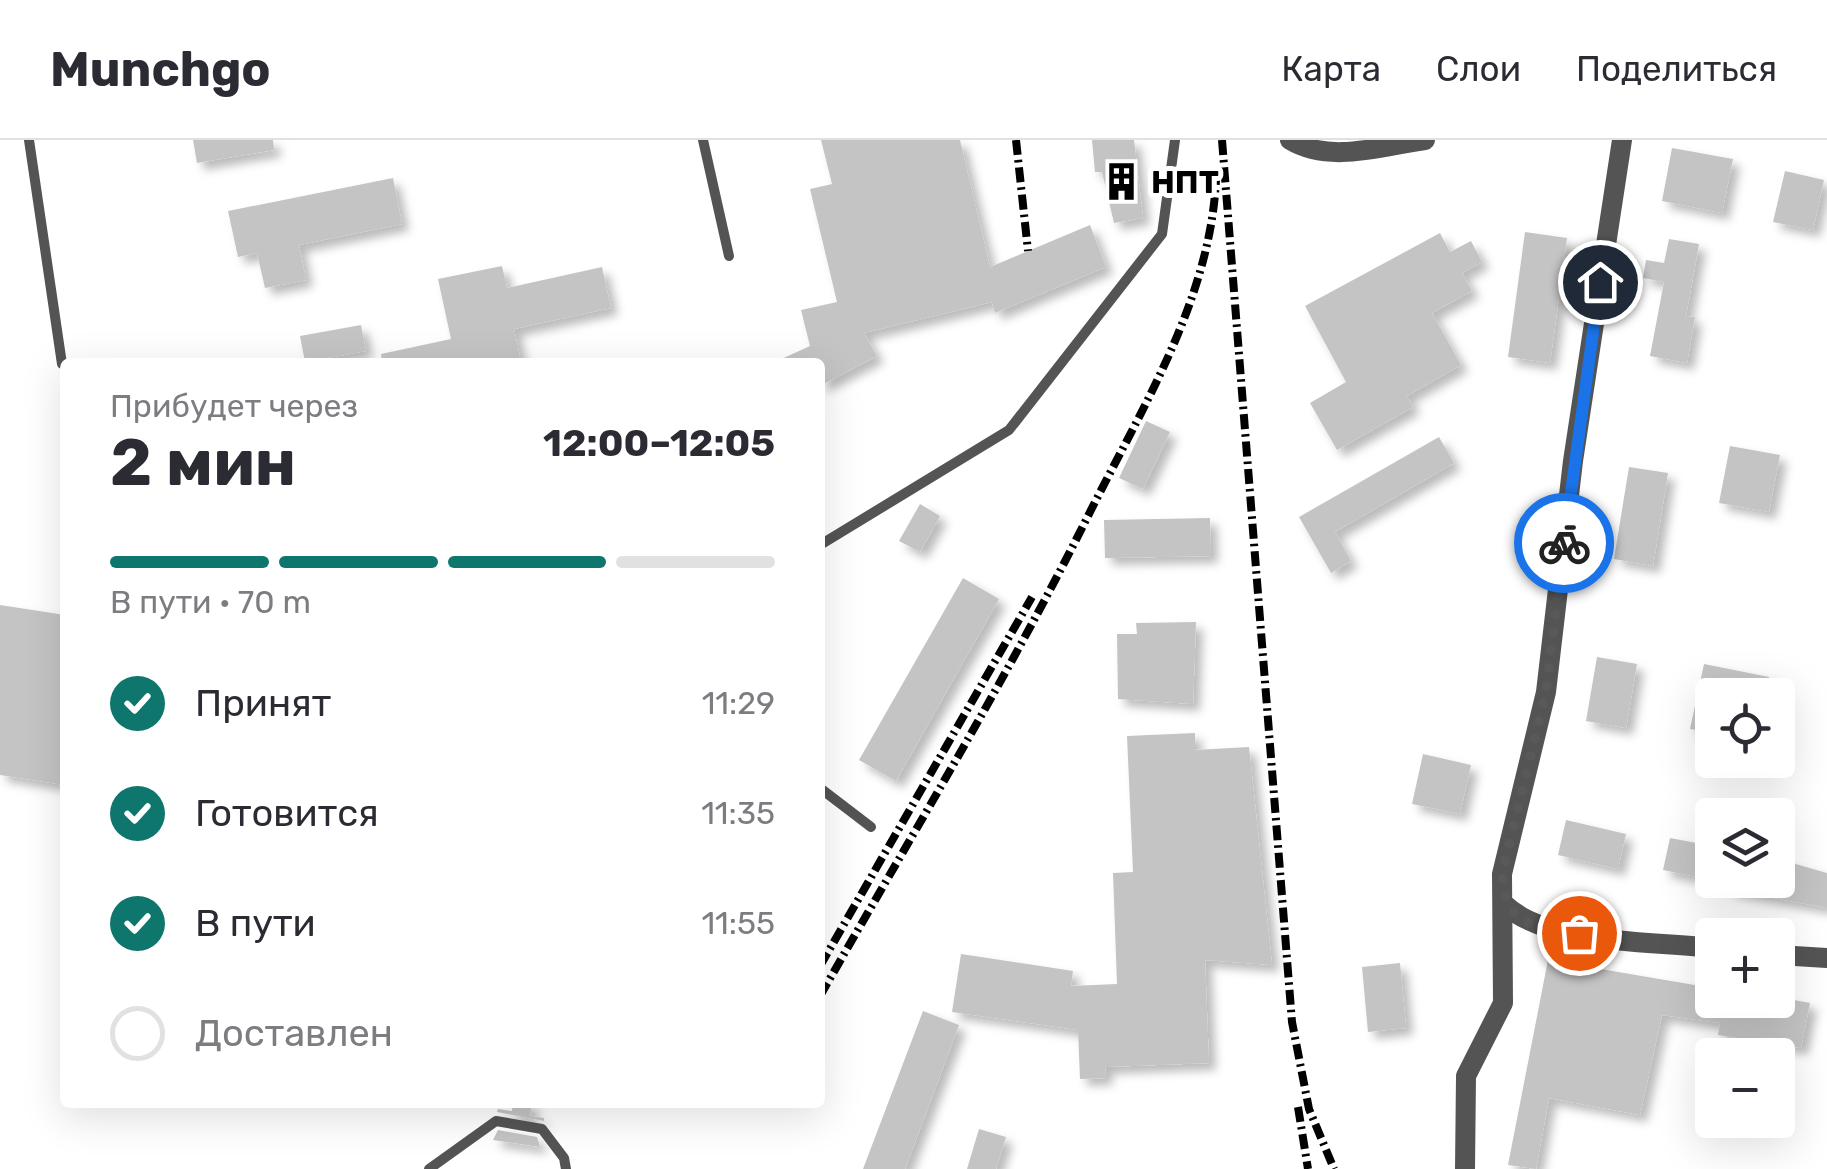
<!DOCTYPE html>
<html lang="ru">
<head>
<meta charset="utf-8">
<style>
  body { margin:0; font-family:Rubik,sans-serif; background:#f2f2f3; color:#2b2b33; height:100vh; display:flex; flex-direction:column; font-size:38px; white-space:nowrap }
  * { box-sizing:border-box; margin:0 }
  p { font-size:32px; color:#7c7c81 }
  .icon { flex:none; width:55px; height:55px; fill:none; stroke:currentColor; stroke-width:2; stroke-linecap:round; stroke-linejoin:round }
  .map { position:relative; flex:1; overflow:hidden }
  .side { position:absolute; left:60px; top:218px; width:765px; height:750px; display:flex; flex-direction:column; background:#fff; border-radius:10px; box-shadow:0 10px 40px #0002 }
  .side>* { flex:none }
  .buttons { position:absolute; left:1695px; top:538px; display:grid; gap:20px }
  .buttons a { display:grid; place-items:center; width:100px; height:100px; border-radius:10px; background:#fff; box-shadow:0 10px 40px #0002; font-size:50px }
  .pin { position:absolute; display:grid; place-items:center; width:85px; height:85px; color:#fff; margin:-42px; border:5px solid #fff; border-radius:50%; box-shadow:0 2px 10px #0007 }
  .courier { position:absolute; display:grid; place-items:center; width:100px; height:100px; margin:-50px; border:8px solid #1a73e8; border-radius:50%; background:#fff; color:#222; box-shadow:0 2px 12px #0007 }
  .head em { font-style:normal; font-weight:700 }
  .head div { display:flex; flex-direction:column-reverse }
  .head { display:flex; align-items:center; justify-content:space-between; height:170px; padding:0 50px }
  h1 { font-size:65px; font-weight:700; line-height:75px }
  .bar { display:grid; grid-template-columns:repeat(4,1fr); gap:15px 10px; align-content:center; height:120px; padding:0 50px }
  .bar i { height:12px; border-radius:8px; background:#e1e1e2 }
  .bar .current { background:#0f766e }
  .bar p { grid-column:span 4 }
  ol { padding:0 50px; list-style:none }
  li { display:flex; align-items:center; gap:30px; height:110px }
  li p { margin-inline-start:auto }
  li .icon { padding:10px; border-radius:50%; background:#0f766e; color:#fff; stroke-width:4 }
  li:last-child { color:#7c7c81 }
  li i { width:55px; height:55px; border:5px solid #e1e1e2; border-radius:50% }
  header { display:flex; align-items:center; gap:60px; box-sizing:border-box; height:140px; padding:0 50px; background:#fff; border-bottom:2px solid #e1e1e2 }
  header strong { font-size:48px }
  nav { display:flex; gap:55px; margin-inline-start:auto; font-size:35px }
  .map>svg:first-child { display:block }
  .building { fill:#c4c4c4; filter:url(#shadow) }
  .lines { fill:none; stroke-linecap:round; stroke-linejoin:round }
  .service { stroke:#545454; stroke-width:10 }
  .minor { stroke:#545454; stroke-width:20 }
  .rail { stroke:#000; stroke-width:8; stroke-dasharray:15 5 2.5 5; stroke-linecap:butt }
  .done { stroke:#595959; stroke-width:10; stroke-dasharray:0 18 }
  .route { stroke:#1a73e8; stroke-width:12 }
  .labels { text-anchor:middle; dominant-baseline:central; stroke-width:10; stroke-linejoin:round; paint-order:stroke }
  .poi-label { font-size:32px; font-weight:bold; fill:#000; stroke:#fff; text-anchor:start }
</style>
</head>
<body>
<header>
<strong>Munchgo</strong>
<nav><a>Карта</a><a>Слои</a><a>Поделиться</a></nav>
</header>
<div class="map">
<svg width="1827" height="1029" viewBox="0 0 1827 1029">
  <defs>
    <filter id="shadow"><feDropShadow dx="7" dy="7" stdDeviation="5" flood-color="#0004"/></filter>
  </defs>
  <rect width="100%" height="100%" fill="#fff"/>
  <!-- building -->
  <path class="building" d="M193,0H273L274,10L197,23Z
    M821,0H960L990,127L1090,85L1106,127L995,173L992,162L864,193L877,216L820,246V222H775L810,206L801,170L837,162L810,49L832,44Z
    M1092,0H1134L1143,78L1114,83L1102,32H1095Z
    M1672,8L1733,19L1722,73L1662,61Z
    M1785,31L1824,40L1813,90L1773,82Z
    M393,38L402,84L299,105L306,140L265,148L257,113L238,117L228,71Z
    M1525,92L1567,98L1550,223L1508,217Z
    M1440,93L1450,112L1471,101L1482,122L1462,133L1472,151L1432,173L1461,225L1407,256L1413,267L1337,310L1310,263L1346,242L1305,166Z
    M1669,99L1699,104L1686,176L1695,177L1687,223L1650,216L1664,142L1643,138L1646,120L1664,123Z
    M502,126L507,148L602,127L611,168L514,189L521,222H382L381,214L451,199L438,139Z
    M361,185L366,211L305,222L300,196Z
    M1146,281L1170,292L1143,349L1119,338Z
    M1439,297L1454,323L1335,392L1351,421L1331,433L1299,377Z
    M1730,306L1780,315L1769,372L1719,363Z
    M1629,327L1668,333L1653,426L1614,419Z
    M920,364L940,376L920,412L899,401Z
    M1210,378L1211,416L1105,418L1104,380Z
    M963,438L999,459L896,641L859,620Z
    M0,465L65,475V645L0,635Z
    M1196,482L1193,564L1118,559L1117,494H1137L1136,483Z
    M1597,517L1637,524L1626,588L1586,581Z
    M1704,524L1769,537L1766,555H1712V593L1690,589Z
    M1195,593V610L1249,607L1272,825L1205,820L1209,923L1105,927L1106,938L1080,939L1078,890L952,872L961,814L1073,831L1071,846L1117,844L1113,733L1133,732L1127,596Z
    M1423,614L1471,625L1460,674L1412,664Z
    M1566,680L1626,694L1618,729L1558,715Z
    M1670,698L1712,706V740L1663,730Z
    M1778,719L1827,733V768L1728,749L1729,740H1778Z
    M1548,820L1712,848V860L1778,857L1810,863L1801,908L1718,895L1720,883L1662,875L1640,975L1549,958L1536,1029L1508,1025Z
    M1400,823L1406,888L1368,892L1362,827Z
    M923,871L959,885L905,1029H863Z
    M513,962H532L530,976L544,978V981L497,972L498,969L512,971Z
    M979,989L1006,997L996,1029H967Z
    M498,990L537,997L540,1007L493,1000Z"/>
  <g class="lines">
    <!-- service -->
    <path class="service" d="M29,0L62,224
      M703,0L729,116
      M820,405L1009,290L1162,94L1175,0
      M820,648L871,687
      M429,1029L496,981L542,989L564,1018L566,1029"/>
    <!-- minor -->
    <path class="minor" d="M1290,0C1330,24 1382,6 1425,0
      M1504,764C1546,805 1654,801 1712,808
      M1778,815L1827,818
      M1465,1029L1466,936L1503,863L1502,734L1546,552L1573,321L1622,0"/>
    <!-- rail -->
    <path class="rail" d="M1016,0L1028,111
      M1222,0L1292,882L1309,969L1334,1029
      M820,826L1032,457
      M820,856C911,696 1008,537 1090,372C1142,268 1210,160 1216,40
      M1298,967L1308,1029"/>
  </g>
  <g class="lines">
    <!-- done -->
    <path class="done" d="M1564,403L1546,552L1502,734C1506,786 1532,788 1579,793"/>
    <!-- route -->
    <path class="route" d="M1564,403L1600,142"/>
  </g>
  <!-- icons -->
  <defs>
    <symbol id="building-bare" viewBox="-9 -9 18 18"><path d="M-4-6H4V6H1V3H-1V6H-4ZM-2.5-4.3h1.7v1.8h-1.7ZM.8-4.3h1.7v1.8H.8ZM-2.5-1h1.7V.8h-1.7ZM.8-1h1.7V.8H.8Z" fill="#000" stroke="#fff" stroke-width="2.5" paint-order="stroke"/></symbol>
  </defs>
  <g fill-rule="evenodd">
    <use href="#building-bare" x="1094" y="14" width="55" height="55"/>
  </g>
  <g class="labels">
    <!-- poi labels -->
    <g class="poi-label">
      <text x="1151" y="42">НПТ</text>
    </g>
  </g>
</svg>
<div class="buttons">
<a><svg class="icon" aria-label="locate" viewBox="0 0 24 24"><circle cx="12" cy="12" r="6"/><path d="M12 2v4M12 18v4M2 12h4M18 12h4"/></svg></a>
<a><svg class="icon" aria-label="layers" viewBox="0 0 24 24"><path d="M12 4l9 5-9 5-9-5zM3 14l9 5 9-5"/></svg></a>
<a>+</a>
<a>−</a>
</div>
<div class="pin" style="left:1579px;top:793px;background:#ea580c"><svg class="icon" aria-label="bag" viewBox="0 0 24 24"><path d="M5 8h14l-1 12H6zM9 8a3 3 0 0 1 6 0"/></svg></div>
<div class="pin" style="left:1600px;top:142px;background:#1f2937"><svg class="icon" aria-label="home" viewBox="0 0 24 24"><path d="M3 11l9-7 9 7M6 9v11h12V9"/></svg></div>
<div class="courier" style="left:1564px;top:403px"><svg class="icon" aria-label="bike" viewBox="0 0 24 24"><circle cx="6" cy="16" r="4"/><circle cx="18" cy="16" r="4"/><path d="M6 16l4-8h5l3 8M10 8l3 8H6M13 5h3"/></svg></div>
<section class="side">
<div class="head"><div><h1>2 мин</h1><p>Прибудет через</p></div><em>12:00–12:05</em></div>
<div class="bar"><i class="current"></i><i class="current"></i><i class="current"></i><i></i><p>В пути · 70 m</p></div>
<ol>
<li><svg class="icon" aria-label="check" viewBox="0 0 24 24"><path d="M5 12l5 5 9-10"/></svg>Принят<p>11:29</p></li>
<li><svg class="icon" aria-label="check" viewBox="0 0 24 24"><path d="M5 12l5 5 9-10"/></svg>Готовится<p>11:35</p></li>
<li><svg class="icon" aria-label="check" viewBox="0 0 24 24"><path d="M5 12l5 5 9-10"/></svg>В пути<p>11:55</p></li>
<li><i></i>Доставлен</li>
</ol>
</section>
</div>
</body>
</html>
